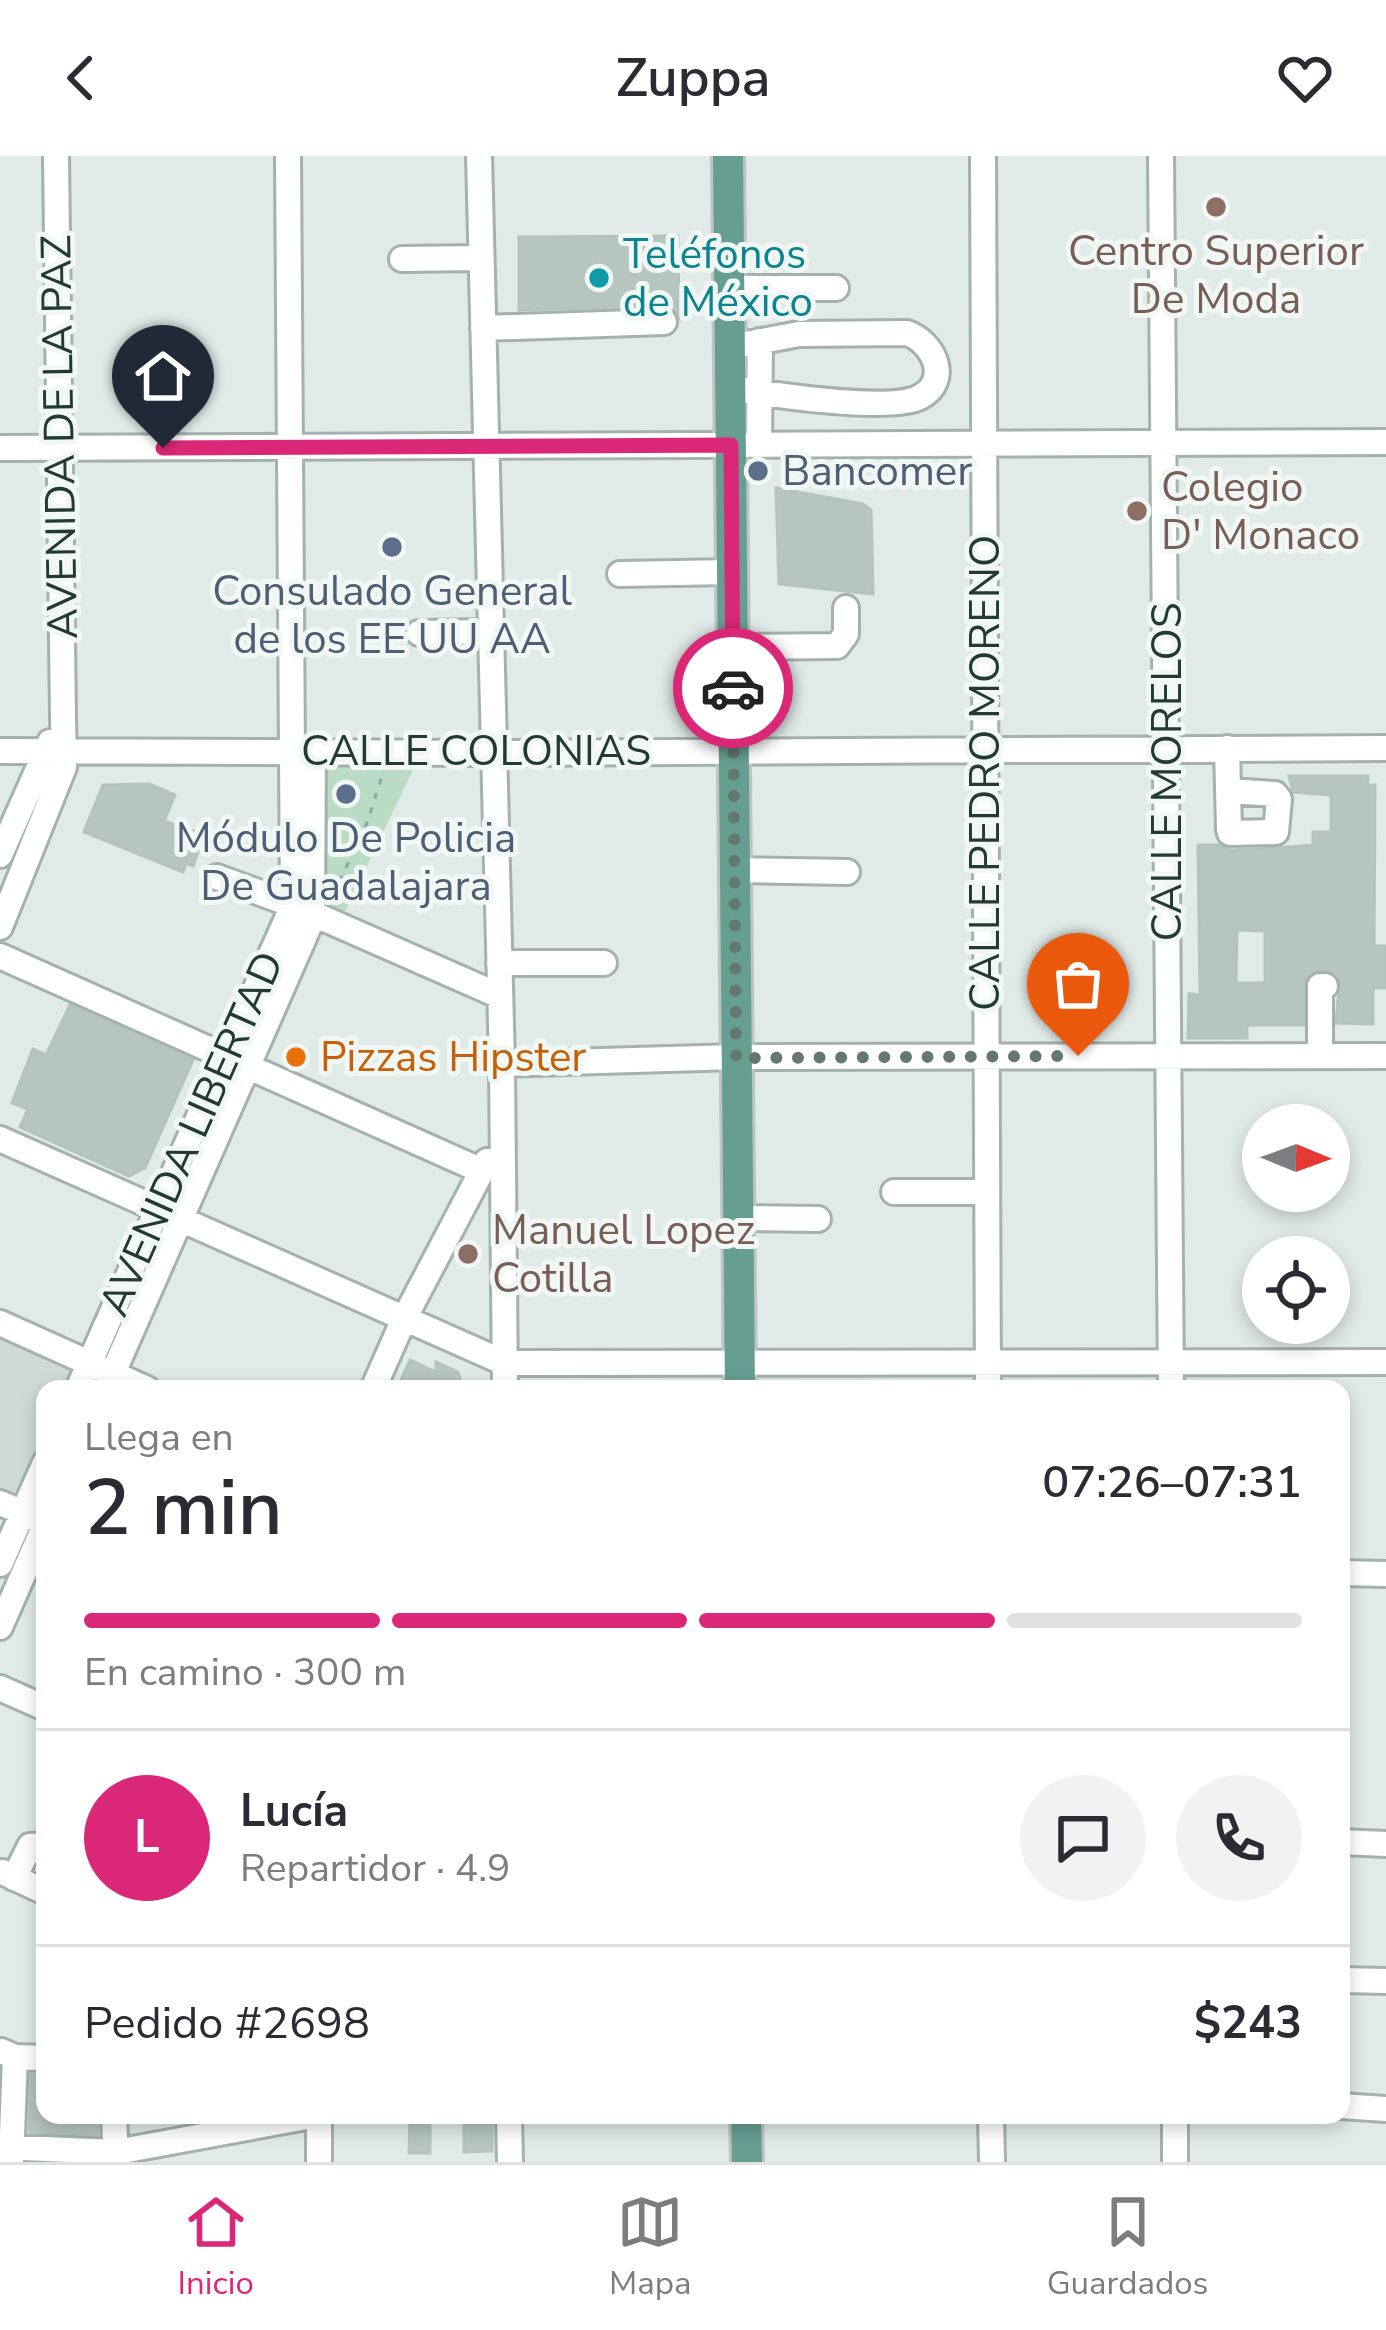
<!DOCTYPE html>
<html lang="es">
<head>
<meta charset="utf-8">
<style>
  body { margin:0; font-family:"Nunito Sans",sans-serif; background:#f2f2f3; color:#2b2b33; height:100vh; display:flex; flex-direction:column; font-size:45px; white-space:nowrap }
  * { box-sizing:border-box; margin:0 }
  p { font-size:39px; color:#7c7c81 }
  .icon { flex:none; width:66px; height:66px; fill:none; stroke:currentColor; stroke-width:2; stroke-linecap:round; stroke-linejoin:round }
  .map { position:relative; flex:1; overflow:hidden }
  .side { position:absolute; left:36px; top:1224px; width:1314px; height:744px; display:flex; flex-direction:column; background:#fff; border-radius:24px; box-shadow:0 6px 18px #0003 }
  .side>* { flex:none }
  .needle { width:78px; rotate:91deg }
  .tools { position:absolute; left:1242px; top:948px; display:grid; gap:24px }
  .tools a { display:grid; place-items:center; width:108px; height:108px; border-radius:50%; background:#fff; box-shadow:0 6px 18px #0003; font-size:60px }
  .pin { position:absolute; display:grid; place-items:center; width:102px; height:102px; color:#fff; margin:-123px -51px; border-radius:50% 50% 50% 0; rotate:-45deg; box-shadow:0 0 12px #0007 }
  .pin .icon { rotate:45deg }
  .courier { position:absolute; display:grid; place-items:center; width:120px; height:120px; margin:-60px; border:9px solid #db2777; border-radius:50%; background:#fff; color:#222; box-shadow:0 3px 15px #0007 }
  .summary em { font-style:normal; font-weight:600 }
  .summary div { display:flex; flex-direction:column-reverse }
  .summary { display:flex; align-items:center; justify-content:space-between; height:204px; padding:0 48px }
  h1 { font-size:78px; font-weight:600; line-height:90px }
  .bar { display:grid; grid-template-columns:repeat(4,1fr); gap:18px 12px; align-content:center; height:144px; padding:0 48px }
  .bar i { height:15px; border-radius:9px; background:#e1e1e2 }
  .bar .on { background:#db2777 }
  .bar p { grid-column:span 4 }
  .line { display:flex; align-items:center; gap:30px; padding:0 48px; border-top:3px solid #e1e1e2 }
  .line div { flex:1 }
  .round { display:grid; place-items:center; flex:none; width:126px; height:126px; border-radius:63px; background:#f2f2f3 }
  header { display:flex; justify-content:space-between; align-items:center; height:156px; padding:0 48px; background:#fff; font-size:54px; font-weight:600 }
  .dock { display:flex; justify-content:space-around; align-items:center; height:168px; border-top:3px solid #e1e1e2; background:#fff; font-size:33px; color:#7c7c81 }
  .dock a { display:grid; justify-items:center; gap:6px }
  .dock .on { color:#db2777 }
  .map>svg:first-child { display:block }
  .built { fill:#cedad5 }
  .green { fill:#badbc4 }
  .building { fill:#b6c5bf; stroke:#b3c3bd; stroke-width:3; fill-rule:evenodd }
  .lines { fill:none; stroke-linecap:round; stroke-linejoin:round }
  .minor-casing { stroke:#a3b2ad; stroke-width:30 }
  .major-casing { stroke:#bdc4c2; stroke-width:36 }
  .path { stroke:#82aca1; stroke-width:3; stroke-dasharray:6 9; stroke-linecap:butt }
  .minor { stroke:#fff; stroke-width:24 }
  .major { stroke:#679e92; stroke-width:30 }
  .done { stroke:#647872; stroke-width:12; stroke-dasharray:0 21.6 }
  .route { stroke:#db2777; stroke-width:15 }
  .education-dot { fill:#8d6e63; stroke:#f0f7f4; stroke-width:4.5 }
  .culture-dot { fill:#0f9aa8; stroke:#f0f7f4; stroke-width:4.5 }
  .service-dot { fill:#5c6f8a; stroke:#f0f7f4; stroke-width:4.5 }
  .food-dot { fill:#e8710a; stroke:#f0f7f4; stroke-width:4.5 }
  .labels { text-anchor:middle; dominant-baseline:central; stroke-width:10; stroke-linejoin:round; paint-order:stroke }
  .education-label { font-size:42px; fill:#785e54; stroke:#f0f7f4; text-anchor:start }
  .culture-label { font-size:42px; fill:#0d838f; stroke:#f0f7f4; text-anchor:start }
  .street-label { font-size:42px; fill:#223a34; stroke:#f0f7f4 }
  .service-label { font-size:42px; fill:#4e5e75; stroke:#f0f7f4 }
  .food-label { font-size:42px; fill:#c56008; stroke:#f0f7f4; text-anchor:start }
</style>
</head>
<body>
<header><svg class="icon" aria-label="back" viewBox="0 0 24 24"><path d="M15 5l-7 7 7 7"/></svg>Zuppa<svg class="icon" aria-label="heart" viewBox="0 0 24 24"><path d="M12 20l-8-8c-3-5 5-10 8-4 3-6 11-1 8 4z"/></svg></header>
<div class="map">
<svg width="1386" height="2006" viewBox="0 0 1386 2006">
  <rect width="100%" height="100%" fill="#e0eae6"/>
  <!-- built -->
  <path class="built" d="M0,1175L81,1211L71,1233H45V1292L20,1348L0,1339Z"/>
  <!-- green -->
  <path class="green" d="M307,609L414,612L344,757L316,744Z"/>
  <!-- building -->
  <path class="building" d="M678,80L679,161L673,152L663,150L519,154V81Z
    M776,332L863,348L871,354L873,438L779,428Z
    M1289,620H1368L1367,629H1375L1374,790H1386V832H1373V868L1336,867L1340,823L1332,815L1320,814L1305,823L1304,869H1247V882H1188L1189,838L1200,839L1198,689H1219L1230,694L1276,692L1313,689V676H1331V639L1293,636ZM1237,774L1265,775V827H1236Z
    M149,628L175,639L164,665L196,676L191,690L199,693L193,710L186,707L183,716L84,676L103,629Z
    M70,849L193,904L145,1012L129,1020L20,971L28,953L12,947L33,893L46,899Z
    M410,1204L436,1216V1206L458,1216L462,1228L471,1233H397Z
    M31,1918H45V1959H98V1979L29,1976Z
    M410,1959H430V1997H409Z
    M464,1959H492V1995L464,1996Z"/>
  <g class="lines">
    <defs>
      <path id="minor" d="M479,0L502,908L505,1233
        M983,0L988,1233
        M1161,0L1171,1233
        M402,103L481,102
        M729,132H836
        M483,172L664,166
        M730,191L799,178L907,177C933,186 952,224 920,241C890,257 768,238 730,232
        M759,289L760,185
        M0,292L1386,286
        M620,418L732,416
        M419,477L490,476
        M733,491L837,490L846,478V452
        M1227,592L1229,673L1230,677L1276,676L1279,643L1275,638L1228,635
        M0,595L492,597L1386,592
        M0,699L50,586
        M735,714L847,716
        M217,721L293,749L500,840
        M312,758L313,594
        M0,771L64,611L63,562L56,0
        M0,800L482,1015
        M499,807H604
        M1320,900V830H1325
        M502,908L736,901L1386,900
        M0,983L505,1207L1386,1206
        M894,1036H987
        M738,1062L818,1063
        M0,1167L147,1233
        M78,1233L293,749L288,0
        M106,1233L314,759
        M373,1233L404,1163L487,1005
        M0,1347L37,1363
        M0,1408L45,1307
        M1341,1417L1386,1418
        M0,1471L45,1369
        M0,1532L45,1552
        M1341,1686L1386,1688
        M2,1716L45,1736
        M14,1722L30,1690L45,1689
        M1341,1824L1386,1825
        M1,1895L15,1901L45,1902
        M1341,1950L1386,1953
        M114,1959L116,2006
        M319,1959V2006
        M509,1959L510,2006
        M991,1959L992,2006
        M1175,1959V2006
        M0,1991L116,1996L317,1959
        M11,2006L15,1901"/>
      <path id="major" d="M728,0L740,1233
        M746,1959L747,2006"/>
    </defs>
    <!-- minor casing -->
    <use href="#minor" class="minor-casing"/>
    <!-- major casing -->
    <use href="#major" class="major-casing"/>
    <!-- path -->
    <path class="path" d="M333,739L367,667L382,620"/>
    <!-- minor -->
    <use href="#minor" class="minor"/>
    <!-- major -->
    <use href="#major" class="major"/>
  </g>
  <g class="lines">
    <!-- done -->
    <path class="done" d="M733,532L736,902L1078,900"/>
    <!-- route -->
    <path class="route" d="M163,292L731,289L733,532"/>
  </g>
  <!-- markers -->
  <g class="education-dot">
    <circle cx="1216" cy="51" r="12"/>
    <circle cx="1137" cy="355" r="12"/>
    <circle cx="468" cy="1098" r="12"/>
  </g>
  <circle class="culture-dot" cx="599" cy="122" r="12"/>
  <g class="service-dot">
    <circle cx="758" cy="315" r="12"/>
    <circle cx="392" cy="391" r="12"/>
    <circle cx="346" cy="638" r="12"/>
  </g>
  <circle class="food-dot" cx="296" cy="901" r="12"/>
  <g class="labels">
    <!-- education labels -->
    <g class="education-label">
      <text x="1216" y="95" text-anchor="middle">Centro Superior<tspan x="1216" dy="48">De Moda</tspan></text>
      <text x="1161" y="331">Colegio<tspan x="1161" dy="48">D' Monaco</tspan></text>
      <text x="492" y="1074">Manuel Lopez<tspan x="492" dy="48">Cotilla</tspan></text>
    </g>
    <!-- culture labels -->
    <g class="culture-label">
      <text x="623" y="98">Teléfonos<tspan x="623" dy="48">de México</tspan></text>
    </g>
    <!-- street labels -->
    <g class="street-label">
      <text transform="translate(60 281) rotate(-91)">AVENIDA DE LA PAZ</text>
      <text x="476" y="595">CALLE COLONIAS</text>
      <text transform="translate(1167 616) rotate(-90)">CALLE MORELOS</text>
      <text transform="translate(985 617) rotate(-90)">CALLE PEDRO MORENO</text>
      <text transform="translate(192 978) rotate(-66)">AVENIDA LIBERTAD</text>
    </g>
    <!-- service labels -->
    <g class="service-label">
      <text x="782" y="315" text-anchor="start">Bancomer</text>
      <text x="392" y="435">Consulado General<tspan x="392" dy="48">de los EE UU AA</tspan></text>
      <text x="346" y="682">Módulo De Policia<tspan x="346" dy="48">De Guadalajara</tspan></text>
    </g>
    <!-- food labels -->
    <g class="food-label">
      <text x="320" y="901">Pizzas Hipster</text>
    </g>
  </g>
</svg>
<div class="tools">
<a><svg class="needle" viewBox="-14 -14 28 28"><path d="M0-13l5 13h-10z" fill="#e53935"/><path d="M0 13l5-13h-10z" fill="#7c7c81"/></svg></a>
<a><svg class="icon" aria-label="locate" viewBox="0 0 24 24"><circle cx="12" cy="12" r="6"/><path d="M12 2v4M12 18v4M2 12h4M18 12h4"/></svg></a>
</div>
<div class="pin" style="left:1078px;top:900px;background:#ea580c"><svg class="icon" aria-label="bag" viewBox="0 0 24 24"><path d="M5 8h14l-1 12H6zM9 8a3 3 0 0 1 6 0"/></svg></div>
<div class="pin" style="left:163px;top:292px;background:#1f2937"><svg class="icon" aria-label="home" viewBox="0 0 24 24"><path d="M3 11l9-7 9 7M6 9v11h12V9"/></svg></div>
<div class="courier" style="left:733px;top:532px"><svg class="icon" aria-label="car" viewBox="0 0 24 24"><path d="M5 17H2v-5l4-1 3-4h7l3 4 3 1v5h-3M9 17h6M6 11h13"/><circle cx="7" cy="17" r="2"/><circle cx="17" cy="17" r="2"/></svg></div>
<section class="side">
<div class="summary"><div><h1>2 min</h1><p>Llega en</p></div><em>07:26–07:31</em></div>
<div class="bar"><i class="on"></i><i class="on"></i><i class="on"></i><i></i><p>En camino · 300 m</p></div>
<div class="line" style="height:216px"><b class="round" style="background:#db2777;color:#fff">L</b><div><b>Lucía</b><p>Repartidor · 4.9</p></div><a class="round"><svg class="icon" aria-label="chat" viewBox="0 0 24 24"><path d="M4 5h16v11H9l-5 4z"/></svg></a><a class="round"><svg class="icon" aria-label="phone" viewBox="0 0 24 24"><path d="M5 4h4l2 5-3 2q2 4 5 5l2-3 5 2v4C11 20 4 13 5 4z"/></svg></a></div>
<div class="line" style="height:156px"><div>Pedido #2698</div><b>$243</b></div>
</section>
</div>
<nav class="dock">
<a class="on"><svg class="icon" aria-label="home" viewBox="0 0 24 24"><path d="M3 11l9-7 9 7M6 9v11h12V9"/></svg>Inicio</a>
<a><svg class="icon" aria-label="map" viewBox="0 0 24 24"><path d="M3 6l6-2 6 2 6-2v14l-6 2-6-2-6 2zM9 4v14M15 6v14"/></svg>Mapa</a>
<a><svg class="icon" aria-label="saved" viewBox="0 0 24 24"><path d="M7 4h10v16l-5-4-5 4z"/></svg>Guardados</a>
</nav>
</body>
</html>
